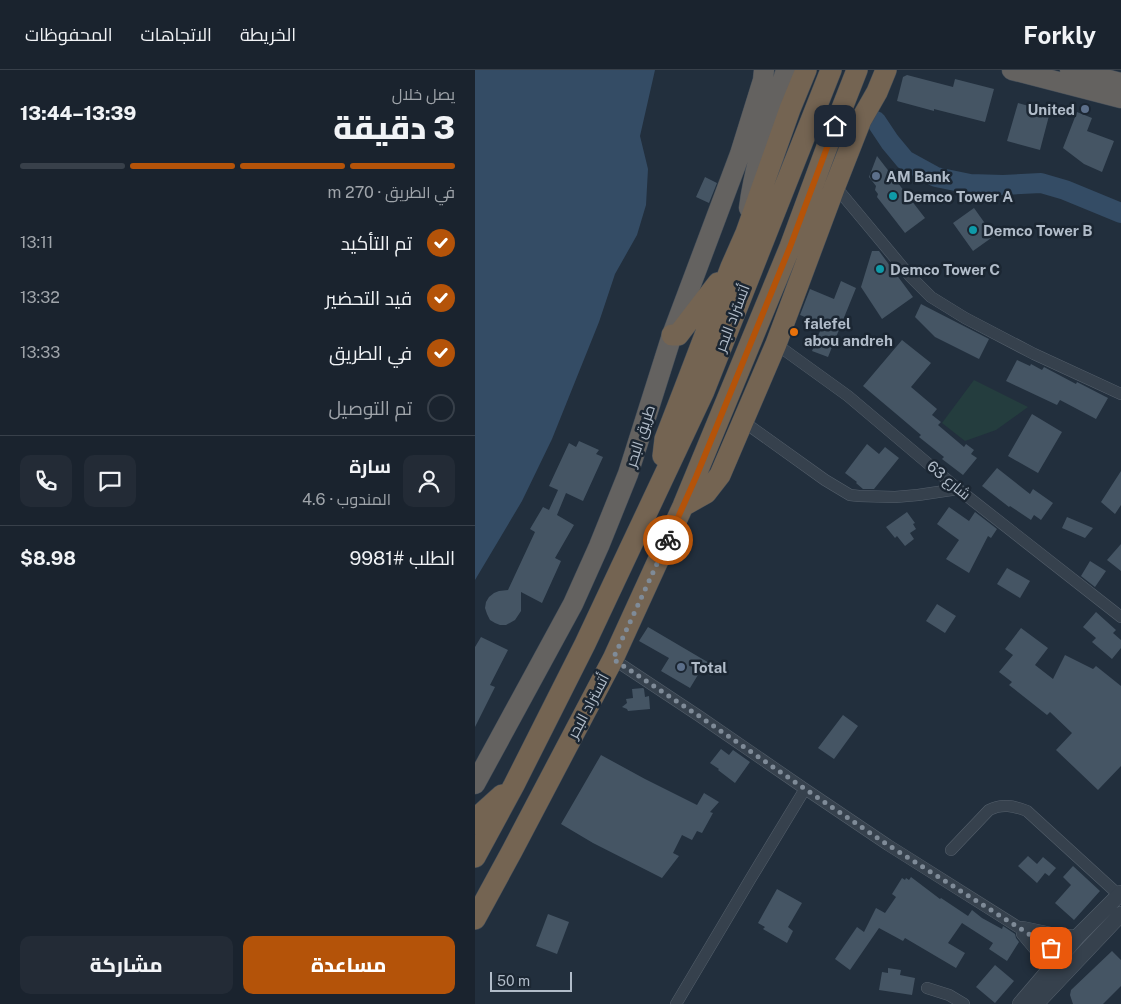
<!DOCTYPE html>
<html lang="ar">
<head>
<meta charset="utf-8">
<style>
  body { margin:0; font-family:"Public Sans",Cairo,sans-serif; background:#232b36; color:#f1f3f6; direction:rtl; height:100vh; display:flex; flex-direction:column; font-size:19px; white-space:nowrap }
  * { box-sizing:border-box; margin:0 }
  p { font-size:16px; color:#9fa4aa }
  .icon { flex:none; width:28px; height:28px; fill:none; stroke:currentColor; stroke-width:2; stroke-linecap:round; stroke-linejoin:round }
  .map { position:relative; flex:1; overflow:hidden; direction:ltr }
  .side { display:flex; flex-direction:column; background:#1a232e; width:475px }
  .side>* { flex:none }
  .scale { position:absolute; left:15px; bottom:12px; width:82px; box-sizing:border-box; padding-left:5px; border:2px solid #b1bcc9; border-top:0; font-size:14px; line-height:18px; white-space:nowrap; color:#b1bcc9; -webkit-text-stroke:4px #1b2632; paint-order:stroke }
  .pin { position:absolute; display:grid; place-items:center; width:42px; height:42px; color:#fff; margin:-21px; border-radius:10px; box-shadow:0 2px 8px #0006 }
  .courier { position:absolute; display:grid; place-items:center; width:50px; height:50px; margin:-25px; border:4px solid #b45309; border-radius:50%; background:#fff; color:#222; box-shadow:0 1px 6px #0007 }
  .head em { font-style:normal; font-weight:800 }
  .head div { display:flex; flex-direction:column-reverse }
  .head { display:flex; align-items:center; justify-content:space-between; height:85px; padding:0 20px }
  h1 { font-size:32px; font-weight:800; line-height:38px }
  .bar { display:grid; grid-template-columns:repeat(4,1fr); gap:8px 5px; align-content:center; height:60px; padding:0 20px }
  .bar i { height:6px; border-radius:4px; background:#38404a }
  .bar .on { background:#b45309 }
  .bar p { grid-column:span 4 }
  .line { display:flex; align-items:center; gap:12px; padding:0 20px; border-top:1px solid #38404a }
  .line div { flex:1 }
  .round { display:grid; place-items:center; flex:none; width:52px; height:52px; border-radius:10px; background:#232b36 }
  ol { padding:0 20px; list-style:none }
  li { display:flex; align-items:center; gap:15px; height:55px }
  li p { margin-inline-start:auto }
  li .icon { padding:5px; border-radius:50%; background:#b45309; color:#fff; stroke-width:4 }
  li:last-child { color:#9fa4aa }
  li i { width:28px; height:28px; border:2px solid #38404a; border-radius:50% }
  .button { display:flex; gap:10px; margin-top:auto; padding:10px 20px }
  .button a { flex:1; height:58px; border-radius:10px; background:#b45309; color:#fff; font-size:20px; font-weight:800; line-height:58px; text-align:center }
  .button a+a { background:#232b36; color:#f1f3f6 }
  header { display:flex; align-items:center; gap:30px; box-sizing:border-box; height:70px; padding:0 25px; background:#1a232e; border-bottom:1px solid #38404a }
  header strong { font-size:24px }
  nav { display:flex; gap:28px; margin-inline-start:auto; font-size:18px }
  main { display:flex; flex:1; min-height:0 }
  .map>svg:first-child { display:block }
  .green { fill:#243d3e }
  .water { fill:#344c65 }
  .lines { fill:none; stroke-linecap:round; stroke-linejoin:round }
  .river { stroke:#344c65; stroke-width:20 }
  .building { fill:#455564 }
  .minor-casing { stroke:#545f6b; stroke-width:12 }
  .tertiary-casing { stroke:#545f6b; stroke-width:16 }
  .trunk-casing { stroke:#414c58; stroke-width:21 }
  .motorway-casing { stroke:#414c58; stroke-width:22 }
  .minor { stroke:#36414d; stroke-width:11 }
  .tertiary { stroke:#36414d; stroke-width:15 }
  .trunk { stroke:#646260; stroke-width:20 }
  .motorway { stroke:#746452; stroke-width:21 }
  .done { stroke:#7f8b98; stroke-width:5; stroke-dasharray:0 9 }
  .route { stroke:#b45309; stroke-width:6 }
  .service-dot { fill:#5c6f8a; stroke:#1b2632; stroke-width:2 }
  .culture-dot { fill:#0f9aa8; stroke:#1b2632; stroke-width:2 }
  .food-dot { fill:#e8710a; stroke:#1b2632; stroke-width:2 }
  .labels { text-anchor:middle; dominant-baseline:central; stroke-width:5; stroke-linejoin:round; paint-order:stroke }
  .poi-label { font-size:15px; font-weight:bold; fill:#b1bcc9; stroke:#1b2632; text-anchor:start }
  .street-label { font-size:15px; fill:#b1bcc9; stroke:#1b2632 }
</style>
</head>
<body>
<header>
<strong>Forkly</strong>
<nav><a>الخريطة</a><a>الاتجاهات</a><a>المحفوظات</a></nav>
</header>
<main>
<div class="map">
<svg width="646" height="934" viewBox="0 0 646 934">
  <rect width="100%" height="100%" fill="#222f3d"/>
  <!-- green -->
  <path class="green" d="M499,310L553,337L521,360L490,371L467,353Z"/>
  <!-- water -->
  <path class="water" d="M0,0H180L165,66L173,99L171,135L162,165L140,204L124,252L77,369L47,431L0,510Z"/>
  <g class="lines">
    <!-- river -->
    <path class="river" d="M401,51L415,72L430,90L461,107L495,114L528,115L566,113L590,120L646,143"/>
  </g>
  <!-- building -->
  <path class="building" d="M432,5L478,17L480,9L519,19L510,52L459,39V41L422,31L428,7Z
    M543,33L575,42L565,80L532,71Z
    M602,42L617,48L612,61L639,71L627,102L609,94L588,78Z
    M402,86L450,148L430,163L402,127L403,124L400,120L401,116L394,107Z
    M230,107L242,113L234,133L221,127Z
    M499,138L519,166L498,181L478,153Z
    M397,181H404L438,227L407,249L386,217Z
    M366,211L381,218L353,287L337,281L348,254L325,245L335,219L359,229Z
    M446,234L514,269L504,289L460,267L440,247Z
    M427,270L456,293L436,317L462,339L457,345L466,352L463,355L489,377L491,374L499,380L496,384L502,388L488,405L467,389L469,387L444,367L446,365L426,348L388,316Z
    M542,290L555,296L556,294L567,300L569,297L601,314L602,312L633,328L621,349L585,330L582,335L531,311Z
    M557,344L587,362L563,403L533,386Z
    M104,371L124,380L121,384L128,387L108,431L91,423L82,445L99,455L80,488L86,491L67,533L46,522V541L40,550L31,555H25L20,553L15,550L12,544L10,538L11,532L14,527L19,523L24,521L33,520L60,462L55,459L68,437L74,440L83,420L74,416L94,373L101,377Z
    M392,374L404,384L410,377L424,388L399,419H388L381,413L382,412L370,403Z
    M522,398L555,424L558,419L578,433L566,450L559,445L556,450L535,436L534,437L507,416Z
    M646,401V435L640,444L626,432Z
    M474,437L494,451L500,442L522,459L516,468L513,466L494,503L471,489L484,470L462,454Z
    M432,442L440,453L438,454L441,459L435,463L439,469L430,476L422,466L420,468L411,457Z
    M592,447L618,458L610,468L587,458Z
    M646,474V501L632,490Z
    M615,491L631,501L620,517L606,506Z
    M532,498L555,511L545,528L522,514Z
    M462,534L481,546L470,563L451,551Z
    M621,542L641,560L638,563L646,570V578L637,589L617,572L621,568L608,557Z
    M173,557L241,597L236,606L226,600L215,618L186,601L194,588L164,571Z
    M546,558L573,578L560,595L578,609L590,585L618,599L621,596L646,616V696L623,720L581,680L597,663L575,642L572,645L534,615L537,612L524,602L538,585L530,579Z
    M6,567L33,580L15,615L20,617L0,657V577Z
    M168,618L169,619L170,627L174,626L175,639L153,641L152,639L147,637L152,633L151,629L158,628L157,619Z
    M368,645L383,656L359,689L343,678Z
    M246,679L254,685L258,680L275,692L260,713L243,700L244,699L235,693Z
    M126,685L170,709L222,735L229,723L244,732L235,742L238,743L227,763L222,761L217,770L207,765L198,783L204,786L187,808L118,773L86,754Z
    M553,786L562,794L568,787L581,798L574,806L570,803L562,813L543,796Z
    M598,796L625,821L599,850L580,833L596,815L588,807Z
    M436,807L465,829L466,828L493,846L497,840L507,848L527,859L528,856L540,864L541,868L544,872L532,891L514,879L518,873L487,853L473,873L490,883L481,898L430,868L428,871L404,858L375,900L360,889L382,857L389,862L401,838L410,843L421,827L417,824L427,808L430,810L431,808L434,810Z
    M302,819L327,833L313,857L318,861L312,873L288,859L290,857L283,853Z
    M73,844L94,852L82,884L61,876Z
    M637,881L646,890V916L628,934H598L595,925L596,920Z
    M520,895L539,911L520,933L501,917Z
    M413,898L426,900L425,905L440,908L437,925L404,920L407,902L413,903Z"/>
  <g class="lines">
    <defs>
      <path id="minor" d="M360,116L435,206L456,227L490,248L559,284L646,324
        M301,274L373,326L483,419L646,547
        M269,352L350,410L375,425L384,426L420,427L443,425L483,419
        M138,589L224,646L330,719L413,775L594,889
        M476,780L514,740C527,733 539,736 552,741L644,825
        M548,857L581,864L603,866
        M547,864L562,882L574,900
        M452,918L474,925L489,934
        M201,934L276,808L330,719"/>
      <path id="tertiary" d="M545,934L603,866L646,823
        M561,934L646,844"/>
      <path id="trunk" d="M537,0L646,28
        M595,0L646,13
        M274,138C280,90 297,46 311,0
        M0,714L98,534L124,476L153,404L197,265L265,84L288,10L289,0"/>
      <path id="motorway" d="M197,265H203L243,213
        M188,386L190,369L209,320L256,197L271,163L315,39L331,0
        M208,436L231,423L245,405L301,274L360,116L386,50L402,22L411,0
        M0,754L6,744L27,725
        M0,787L39,715L110,574L229,321L356,0
        M0,849L37,781L138,589L208,436L315,177L353,74L382,0"/>
    </defs>
    <!-- minor casing -->
    <use href="#minor" class="minor-casing"/>
    <!-- tertiary casing -->
    <use href="#tertiary" class="tertiary-casing"/>
    <!-- trunk casing -->
    <use href="#trunk" class="trunk-casing"/>
    <!-- motorway casing -->
    <use href="#motorway" class="motorway-casing"/>
    <!-- minor -->
    <use href="#minor" class="minor"/>
    <!-- tertiary -->
    <use href="#tertiary" class="tertiary"/>
    <!-- trunk -->
    <use href="#trunk" class="trunk"/>
    <!-- motorway -->
    <use href="#motorway" class="motorway"/>
  </g>
  <g class="lines">
    <!-- done -->
    <path class="done" d="M193,470L138,589L224,646L330,719L413,775L576,878"/>
    <!-- route -->
    <path class="route" d="M193,470L221,407L315,177L360,56"/>
  </g>
  <!-- markers -->
  <g class="service-dot">
    <circle cx="610" cy="39" r="5"/>
    <circle cx="401" cy="106" r="5"/>
    <circle cx="206" cy="597" r="5"/>
  </g>
  <g class="culture-dot">
    <circle cx="418" cy="126" r="5"/>
    <circle cx="498" cy="160" r="5"/>
    <circle cx="405" cy="199" r="5"/>
  </g>
  <circle class="food-dot" cx="319" cy="262" r="5"/>
  <g class="labels">
    <!-- poi labels -->
    <g class="poi-label">
      <text x="600" y="39" text-anchor="end">United</text>
      <text x="411" y="106">AM Bank</text>
      <text x="428" y="126">Demco Tower A</text>
      <text x="508" y="160">Demco Tower B</text>
      <text x="415" y="199">Demco Tower C</text>
      <text x="329" y="253">falefel<tspan x="329" dy="17">abou andreh</tspan></text>
      <text x="216" y="597">Total</text>
    </g>
    <!-- street labels -->
    <g class="street-label">
      <text transform="translate(257 248) rotate(-69)">أتستراد البحر</text>
      <text transform="translate(165 366) rotate(-72)">طريق البحر</text>
      <text transform="translate(474 410) rotate(40)">شارع 63</text>
      <text transform="translate(113 636) rotate(-62)">أتستراد البحر</text>
    </g>
  </g>
</svg>
<div class="scale">50 m</div>
<div class="pin" style="left:576px;top:878px;background:#ea580c"><svg class="icon" aria-label="bag" viewBox="0 0 24 24"><path d="M5 8h14l-1 12H6zM9 8a3 3 0 0 1 6 0"/></svg></div>
<div class="pin" style="left:360px;top:56px;background:#1f2937"><svg class="icon" aria-label="home" viewBox="0 0 24 24"><path d="M3 11l9-7 9 7M6 9v11h12V9"/></svg></div>
<div class="courier" style="left:193px;top:470px"><svg class="icon" aria-label="bike" viewBox="0 0 24 24"><circle cx="6" cy="16" r="4"/><circle cx="18" cy="16" r="4"/><path d="M6 16l4-8h5l3 8M10 8l3 8H6M13 5h3"/></svg></div>
</div>
<section class="side">
<div class="head"><div><h1>3 دقيقة</h1><p>يصل خلال</p></div><em>13:39–13:44</em></div>
<div class="bar"><i class="on"></i><i class="on"></i><i class="on"></i><i></i><p>في الطريق · 270 m</p></div>
<ol>
<li><svg class="icon" aria-label="check" viewBox="0 0 24 24"><path d="M5 12l5 5 9-10"/></svg>تم التأكيد<p>13:11</p></li>
<li><svg class="icon" aria-label="check" viewBox="0 0 24 24"><path d="M5 12l5 5 9-10"/></svg>قيد التحضير<p>13:32</p></li>
<li><svg class="icon" aria-label="check" viewBox="0 0 24 24"><path d="M5 12l5 5 9-10"/></svg>في الطريق<p>13:33</p></li>
<li><i></i>تم التوصيل</li>
</ol>
<div class="line" style="height:90px"><a class="round"><svg class="icon" aria-label="person" viewBox="0 0 24 24"><circle cx="12" cy="8" r="4"/><path d="M4 21q1-7 8-7t8 7"/></svg></a><div><b>سارة</b><p>المندوب · 4.6</p></div><a class="round"><svg class="icon" aria-label="chat" viewBox="0 0 24 24"><path d="M4 5h16v11H9l-5 4z"/></svg></a><a class="round"><svg class="icon" aria-label="phone" viewBox="0 0 24 24"><path d="M5 4h4l2 5-3 2q2 4 5 5l2-3 5 2v4C11 20 4 13 5 4z"/></svg></a></div>
<div class="line" style="height:65px"><div>الطلب #9981</div><b>$8.98</b></div>
<div class="button"><a>مساعدة</a><a>مشاركة</a></div>
</section>
</main>
</body>
</html>
